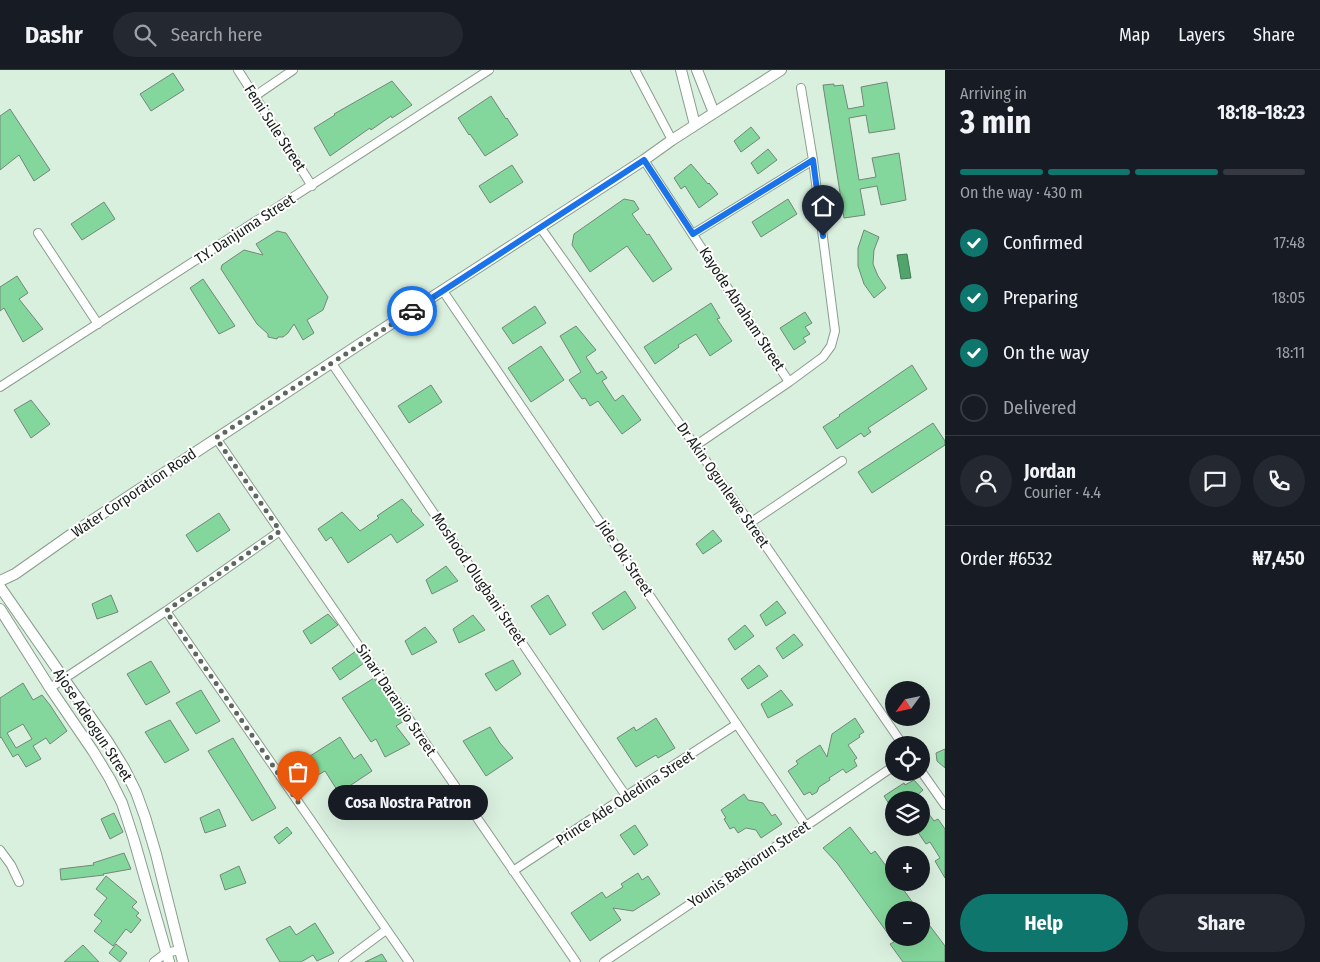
<!DOCTYPE html>
<html lang="en">
<head>
<meta charset="utf-8">
<style>
  body { margin:0; font-family:"Fira Sans Condensed",sans-serif; background:#242831; color:#f1f3f6; height:100vh; display:flex; flex-direction:column; font-size:19px; white-space:nowrap }
  * { box-sizing:border-box; margin:0 }
  p { font-size:16px; color:#9ea1a6 }
  .icon { flex:none; width:28px; height:28px; fill:none; stroke:currentColor; stroke-width:2; stroke-linecap:round; stroke-linejoin:round }
  .map { position:relative; flex:1; overflow:hidden }
  .side { display:flex; flex-direction:column; background:#171b24; width:375px }
  .side>* { flex:none }
  .needle { width:32px; rotate:237deg }
  .fabs { position:absolute; left:885px; top:611px; display:grid; gap:10px }
  .fabs a { display:grid; place-items:center; width:45px; height:45px; border-radius:50%; background:#171b24; box-shadow:0 5px 20px #0002; font-size:25px }
  .pin { position:absolute; display:grid; place-items:center; width:42px; height:42px; color:#fff; margin:-51px -21px; border-radius:50% 50% 50% 0; rotate:-45deg; box-shadow:0 0 5px #0007 }
  .pin .icon { rotate:45deg }
  .courier { position:absolute; display:grid; place-items:center; width:50px; height:50px; margin:-25px; border:4px solid #1a73e8; border-radius:50%; background:#fff; color:#222; box-shadow:0 1px 6px #0007 }
  .bubble { position:absolute; height:35px; border-radius:18px; background:#171b24; box-shadow:0 5px 20px #0002; font-size:16px; font-weight:700; line-height:35px; text-align:center }
  .head em { font-style:normal; font-weight:700 }
  .head div { display:flex; flex-direction:column-reverse }
  .head { display:flex; align-items:center; justify-content:space-between; height:85px; padding:0 15px }
  h1 { font-size:32px; font-weight:700; line-height:38px }
  .bar { display:grid; grid-template-columns:repeat(4,1fr); gap:8px 5px; align-content:center; height:60px; padding:0 15px }
  .bar i { height:6px; border-radius:4px; background:#363941 }
  .bar .on { background:#0f766e }
  .bar p { grid-column:span 4 }
  .line { display:flex; align-items:center; gap:12px; padding:0 15px; border-top:1px solid #363941 }
  .line div { flex:1 }
  .round { display:grid; place-items:center; flex:none; width:52px; height:52px; border-radius:26px; background:#242831 }
  ol { padding:0 15px; list-style:none }
  li { display:flex; align-items:center; gap:15px; height:55px }
  li p { margin-inline-start:auto }
  li .icon { padding:5px; border-radius:50%; background:#0f766e; color:#fff; stroke-width:4 }
  li:last-child { color:#9ea1a6 }
  li i { width:28px; height:28px; border:2px solid #363941; border-radius:50% }
  .primary-button { display:flex; gap:10px; margin-top:auto; padding:10px 15px }
  .primary-button a { flex:1; height:58px; border-radius:30px; background:#0f766e; color:#fff; font-size:20px; font-weight:700; line-height:58px; text-align:center }
  .primary-button a+a { background:#242831; color:#f1f3f6 }
  header { display:flex; align-items:center; gap:30px; box-sizing:border-box; height:70px; padding:0 25px; background:#171b24; border-bottom:1px solid #363941 }
  header strong { font-size:24px }
  nav { display:flex; gap:28px; margin-inline-start:auto; font-size:18px }
  .search { width:350px; height:45px; background:#242831; display:flex; align-items:center; gap:12px; box-sizing:border-box; padding:0 18px; border-radius:28px; color:#9ea1a6; font-size:19px }
  main { display:flex; flex:1; min-height:0 }
  .map>svg:first-child { display:block }
  .water { fill:#51a46c; stroke:#407c53 }
  .building { fill:#84d79c; stroke:#738777; fill-rule:evenodd }
  .lines { fill:none; stroke-linecap:round; stroke-linejoin:round }
  .street-casing { stroke:#8a9e8e; stroke-width:10 }
  .secondary-casing { stroke:#8a9e8e; stroke-width:12 }
  .street { stroke:#fff; stroke-width:8 }
  .secondary { stroke:#fff; stroke-width:10 }
  .done { stroke:#5b685e; stroke-width:5; stroke-dasharray:0 9 }
  .route { stroke:#1a73e8; stroke-width:6 }
  .labels { text-anchor:middle; dominant-baseline:central; stroke-width:4; stroke-linejoin:round; paint-order:stroke }
  .street-label { font-size:15px; fill:#171f19; stroke:#fff }
</style>
</head>
<body>
<header>
<strong>Dashr</strong>
<div class="search"><svg class="icon" aria-label="search" viewBox="0 0 24 24"><circle cx="10" cy="10" r="6"/><path d="M15 15l6 6"/></svg>Search here</div>
<nav><a>Map</a><a>Layers</a><a>Share</a></nav>
</header>
<main>
<div class="map">
<svg width="945" height="892" viewBox="0 0 945 892">
  <rect width="100%" height="100%" fill="#daf0df"/>
  <!-- water -->
  <path class="water" d="M907,184L911,208L901,209L897,185Z"/>
  <!-- building -->
  <path class="building" d="M173,3L184,20L151,41L140,24Z
    M392,11L412,35L392,48L391,46L371,60L370,58L330,86L314,58L335,45L334,44Z
    M887,12L895,59L869,63L866,45L849,48L859,110L876,107L872,88L899,83L906,130L881,135L877,116L860,119L865,145L844,148L823,15L834,14V16L843,15L848,39L864,36L861,17Z
    M491,26L506,49L507,48L518,65L485,86L470,64L469,65L458,48Z
    M10,39L50,100L34,111L19,85L0,100V46Z
    M751,57L760,68L741,82L734,71Z
    M768,79L777,90L758,104L751,93Z
    M691,94L708,114L709,113L718,124L699,138L685,116L681,119L674,108Z
    M512,95L523,112L490,133L479,116Z
    M624,129L634,131L639,139L632,144L647,165L649,164L672,199L653,212L627,176L590,202L572,175L574,164Z
    M788,129L797,144L761,167L752,152Z
    M104,132L115,149L82,170L71,154Z
    M864,160L879,167L874,180L873,194L878,206L886,218L874,228L864,214L858,196V178Z
    M277,161L286,163L328,227L323,240L307,250L314,263L303,270L294,254L288,263L283,267H278L277,269L268,267V264L257,254L221,199L222,195L244,180L263,185L256,174Z
    M17,206L28,223L19,229L43,259L23,272L4,238L0,241V217Z
    M203,209L235,256L219,264L190,218Z
    M711,233L720,248L717,249L732,271L710,286L696,264L678,275L679,277L655,294L644,277Z
    M535,236L546,253L513,274L502,258Z
    M805,242L812,253L805,257L810,264L803,268L806,272L794,280L780,258Z
    M576,256L596,280L586,287L597,304L602,301L607,308L602,311L615,331L623,325L641,350L622,364L598,331L590,336L585,328L582,329L569,310L581,302L560,266Z
    M541,276L564,310L531,332L508,298Z
    M912,295L927,319L868,358L871,362L864,367L861,363L837,379L823,357L840,346L839,345Z
    M431,315L442,332L409,353L398,336Z
    M31,330L50,354L31,368L14,340Z
    M933,353L945,371V375L872,423L858,402Z
    M402,429L412,440L411,441L424,455L397,473L391,464L348,493L331,467L326,471L318,459L342,442L360,461L379,448L377,446Z
    M219,443L230,460L197,482L186,465Z
    M713,460L722,471L703,484L696,474Z
    M446,496L458,511L432,524L426,510Z
    M625,521L636,538L603,560L592,543Z
    M111,525L118,542L97,549L92,534Z
    M548,525L566,555L550,565L531,536Z
    M777,531L786,543L766,556L760,545Z
    M328,544L338,555L311,574L303,561Z
    M473,545L485,560L459,573L453,559Z
    M745,555L754,566L735,580L728,569Z
    M425,557L437,572L412,585L405,571Z
    M794,564L803,575L783,589L776,578Z
    M356,581L364,593L340,610L332,598Z
    M513,590L521,604L496,621L485,604Z
    M151,591L170,622L146,635L127,604Z
    M759,595L768,606L748,619L741,609Z
    M374,608L404,651L396,656L410,674L385,687L376,669L371,672L342,628Z
    M23,613L33,630L42,625L50,635L67,661L50,674L46,668L33,676L41,689L26,697L18,684L13,687L1,667L0,668V628ZM23,654L32,669L16,678L7,663Z
    M201,620L220,651L196,664L176,633Z
    M781,620L793,635L768,648L761,634Z
    M656,648L675,678L658,688L656,685L636,697L617,668L634,657L636,661Z
    M855,648L864,662L859,665L860,667L848,675L857,688L854,690L857,696L846,703L843,699L829,708L830,710L819,717L817,722L812,725L810,722L804,725L788,701L798,694L796,691L820,675L827,687L832,664Z
    M170,650L189,680L165,693L145,662Z
    M490,657L500,673L513,688L486,706L463,671Z
    M340,667L354,689L361,684L372,701L339,723L325,701L318,705L307,688Z
    M233,668L276,738L252,751L208,681Z
    M945,679V698L937,691L936,683Z
    M914,710L923,720L912,730H894V742L884,726L904,713L905,715Z
    M744,724L748,730L763,733L772,746L775,744L782,754L761,768L756,760L746,758L738,763L734,757L730,759L724,749L726,748L721,740Z
    M219,739L226,756L205,763L200,748Z
    M926,740L934,751L938,749L945,759V808L935,791L940,788L930,772L926,774L915,758H921V743Z
    M114,743L123,762L110,769L101,749Z
    M635,755L648,775L634,785L620,765Z
    M287,757L292,763L279,774L274,767Z
    M850,757L871,784L875,781L894,807V812H898L918,840H894V843L890,846L894,852V868H921V844L945,876V892H903L890,874L894,872L837,793L823,778Z
    M124,783L131,799L103,804L104,805L61,810L60,799L94,795L93,793Z
    M239,796L246,813L225,820L220,805Z
    M638,803L642,810L648,806L660,824L633,841L613,838L621,850L590,871L571,843L602,822L606,828L623,817L621,814Z
    M106,806L137,832L132,837L139,843L136,846L141,850L131,863L126,859L113,876L94,861L102,851L94,845L107,828L96,819Z
    M315,853L334,883L317,891L313,885L301,892H280L266,869L290,856L296,865Z
    M116,874L127,883L120,892L109,883Z
    M83,875L99,892H64Z
    M382,884L387,892H365Z"/>
  <g class="lines">
    <defs>
      <path id="street" d="M238,0L312,116
        M635,0L672,70
        M255,26L293,0
        M644,90L789,312
        M540,157L750,453L903,675
        M38,163L98,254
        M693,164L813,90
        M443,221L806,756
        M331,292L626,726
        M0,317L489,0
        M216,368L576,892
        M695,376L789,312L823,287L831,276L835,261L813,90L801,18
        M750,453L842,391
        M166,541L409,892
        M50,618L166,541L280,461
        M921,701L945,735
        M0,780L11,795L19,812
        M513,801L626,726L737,654
        M154,892L166,883L179,880
        M343,892L386,860
        M604,892L806,756L894,696"/>
      <path id="secondary" d="M681,0L695,55
        M697,0L714,43
        M0,511L15,504L76,461L366,270L644,90L672,70L781,0
        M0,517L108,672L124,698L136,722L145,747L156,784L183,892
        M0,539L50,618L93,681L110,709L122,733L134,770L169,892"/>
    </defs>
    <!-- street casing -->
    <use href="#street" class="street-casing"/>
    <!-- secondary casing -->
    <use href="#secondary" class="secondary-casing"/>
    <!-- street -->
    <use href="#street" class="street"/>
    <!-- secondary -->
    <use href="#secondary" class="secondary"/>
  </g>
  <g class="lines">
    <!-- done -->
    <path class="done" d="M298,732L166,541L280,461L216,368L412,241"/>
    <!-- route -->
    <path class="route" d="M412,241L644,90L693,164L813,90L823,166"/>
  </g>
  <g class="labels">
    <!-- street labels -->
    <g class="street-label">
      <text transform="translate(275 58) rotate(57)">Femi Sule Street</text>
      <text transform="translate(245 159) rotate(-33)">T.Y. Danjuma Street</text>
      <text transform="translate(742 239) rotate(57)">Kayode Abraham Street</text>
      <text transform="translate(723 415) rotate(55)">Dr Akin Ogunlewe Street</text>
      <text transform="translate(134 423) rotate(-34)">Water Corporation Road</text>
      <text transform="translate(625 488) rotate(56)">Jide Oki Street</text>
      <text transform="translate(479 509) rotate(56)">Moshood Olugbani Street</text>
      <text transform="translate(396 630) rotate(56)">Sinari Daranijo Street</text>
      <text transform="translate(93 655) rotate(57)">Ajose Adeogun Street</text>
      <text transform="translate(625 728) rotate(-33)">Prince Ade Odedina Street</text>
      <text transform="translate(749 794) rotate(-34)">Younis Bashorun Street</text>
    </g>
  </g>
</svg>
<div class="fabs">
<a><svg class="needle" viewBox="-14 -14 28 28"><path d="M0-13l5 13h-10z" fill="#e53935"/><path d="M0 13l5-13h-10z" fill="#9ea1a6"/></svg></a>
<a><svg class="icon" aria-label="locate" viewBox="0 0 24 24"><circle cx="12" cy="12" r="6"/><path d="M12 2v4M12 18v4M2 12h4M18 12h4"/></svg></a>
<a><svg class="icon" aria-label="layers" viewBox="0 0 24 24"><path d="M12 4l9 5-9 5-9-5zM3 14l9 5 9-5"/></svg></a>
<a>+</a>
<a>−</a>
</div>
<div class="pin" style="left:298px;top:732px;background:#ea580c"><svg class="icon" aria-label="bag" viewBox="0 0 24 24"><path d="M5 8h14l-1 12H6zM9 8a3 3 0 0 1 6 0"/></svg></div>
<div class="pin" style="left:823px;top:166px;background:#1f2937"><svg class="icon" aria-label="home" viewBox="0 0 24 24"><path d="M3 11l9-7 9 7M6 9v11h12V9"/></svg></div>
<div class="courier" style="left:412px;top:241px"><svg class="icon" aria-label="car" viewBox="0 0 24 24"><path d="M5 17H2v-5l4-1 3-4h7l3 4 3 1v5h-3M9 17h6M6 11h13"/><circle cx="7" cy="17" r="2"/><circle cx="17" cy="17" r="2"/></svg></div>
<div class="bubble" style="left:328px;top:715px;width:160px">Cosa Nostra Patron</div>
</div>
<section class="side">
<div class="head"><div><h1>3 min</h1><p>Arriving in</p></div><em>18:18–18:23</em></div>
<div class="bar"><i class="on"></i><i class="on"></i><i class="on"></i><i></i><p>On the way · 430 m</p></div>
<ol>
<li><svg class="icon" aria-label="check" viewBox="0 0 24 24"><path d="M5 12l5 5 9-10"/></svg>Confirmed<p>17:48</p></li>
<li><svg class="icon" aria-label="check" viewBox="0 0 24 24"><path d="M5 12l5 5 9-10"/></svg>Preparing<p>18:05</p></li>
<li><svg class="icon" aria-label="check" viewBox="0 0 24 24"><path d="M5 12l5 5 9-10"/></svg>On the way<p>18:11</p></li>
<li><i></i>Delivered</li>
</ol>
<div class="line" style="height:90px"><a class="round"><svg class="icon" aria-label="person" viewBox="0 0 24 24"><circle cx="12" cy="8" r="4"/><path d="M4 21q1-7 8-7t8 7"/></svg></a><div><b>Jordan</b><p>Courier · 4.4</p></div><a class="round"><svg class="icon" aria-label="chat" viewBox="0 0 24 24"><path d="M4 5h16v11H9l-5 4z"/></svg></a><a class="round"><svg class="icon" aria-label="phone" viewBox="0 0 24 24"><path d="M5 4h4l2 5-3 2q2 4 5 5l2-3 5 2v4C11 20 4 13 5 4z"/></svg></a></div>
<div class="line" style="height:65px"><div>Order #6532</div><b>₦7,450</b></div>
<div class="primary-button"><a>Help</a><a>Share</a></div>
</section>
</main>
</body>
</html>
